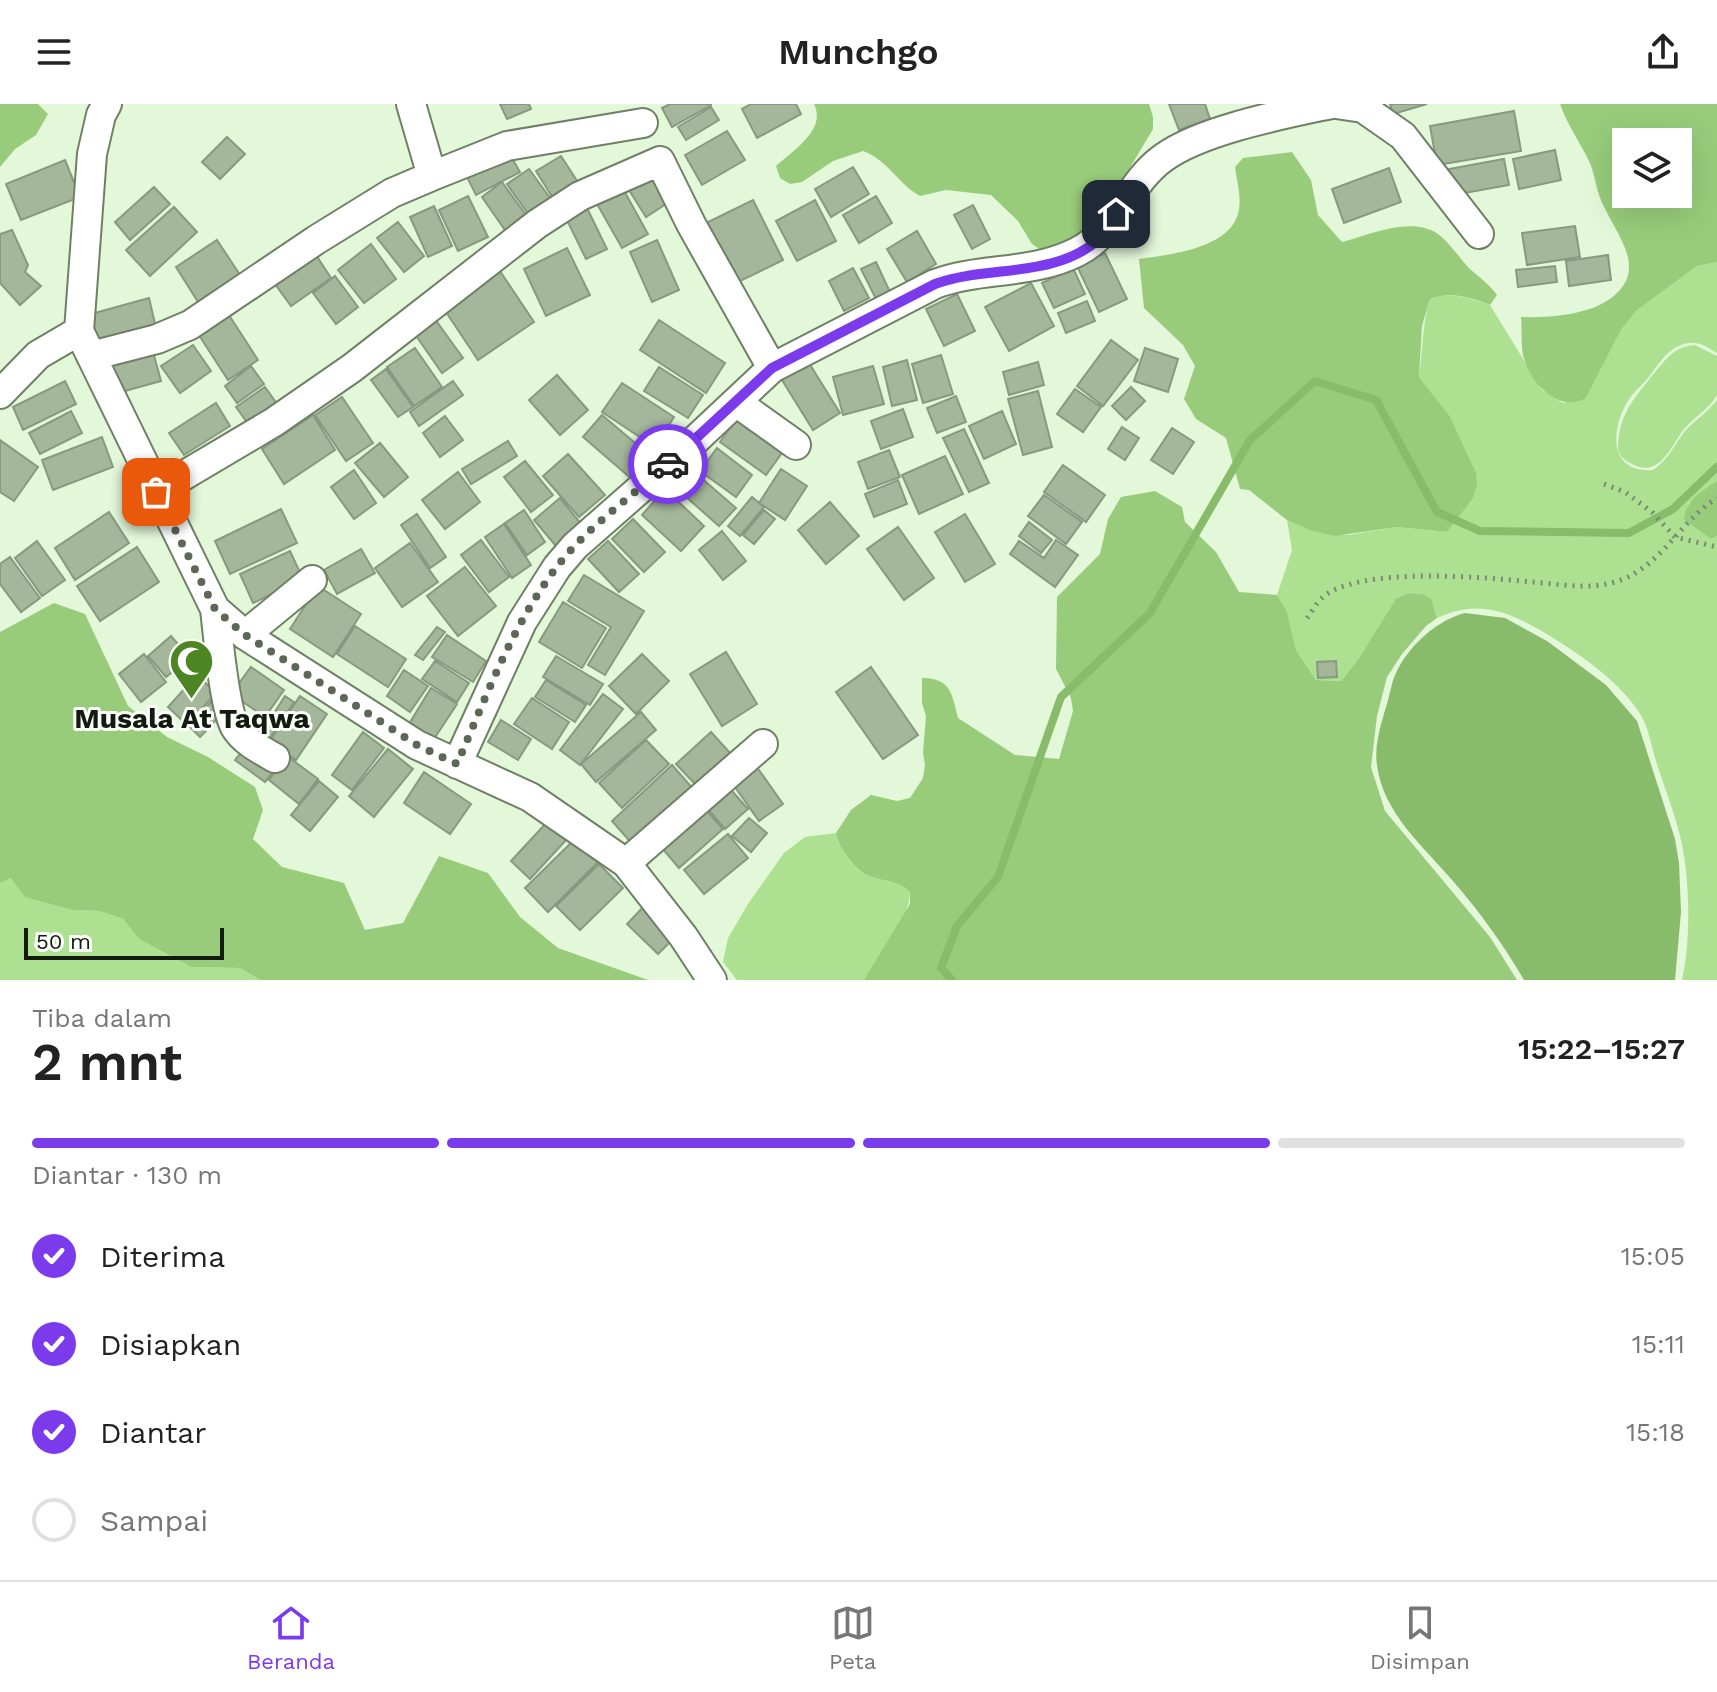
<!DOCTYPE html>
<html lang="id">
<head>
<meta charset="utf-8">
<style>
  body { margin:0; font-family:"Work Sans",sans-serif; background:#f2f2f2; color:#222; height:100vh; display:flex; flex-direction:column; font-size:30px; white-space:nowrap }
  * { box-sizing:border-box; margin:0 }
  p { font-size:26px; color:#767676 }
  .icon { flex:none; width:44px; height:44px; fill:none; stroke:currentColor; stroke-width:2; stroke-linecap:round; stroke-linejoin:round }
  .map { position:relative; height:876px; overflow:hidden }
  .side { display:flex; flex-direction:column; background:#fff; flex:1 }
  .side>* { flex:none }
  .fabs { position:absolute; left:1612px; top:24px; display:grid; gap:16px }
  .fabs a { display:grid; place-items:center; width:80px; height:80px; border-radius:0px; background:#fff; box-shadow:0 8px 32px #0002; font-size:40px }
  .scale { position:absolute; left:24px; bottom:20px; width:200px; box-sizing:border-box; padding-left:8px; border:4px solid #141a10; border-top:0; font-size:22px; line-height:28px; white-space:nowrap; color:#141a10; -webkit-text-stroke:6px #fbfff9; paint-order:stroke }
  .pin { position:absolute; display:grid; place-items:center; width:68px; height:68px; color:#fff; margin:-34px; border-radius:16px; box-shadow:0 4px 12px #0006 }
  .courier { position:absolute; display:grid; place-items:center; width:80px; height:80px; margin:-40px; border:6px solid #7c3aed; border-radius:50%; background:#fff; color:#222; box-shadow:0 2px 10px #0007 }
  .overview em { font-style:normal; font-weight:600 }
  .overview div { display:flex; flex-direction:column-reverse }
  .overview { display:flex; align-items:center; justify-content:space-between; height:136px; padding:0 32px }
  h1 { font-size:52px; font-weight:600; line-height:60px }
  .bar { display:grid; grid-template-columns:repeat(4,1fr); gap:12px 8px; align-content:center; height:96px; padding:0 32px }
  .bar i { height:10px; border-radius:6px; background:#e0e0e0 }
  .bar .active { background:#7c3aed }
  .bar p { grid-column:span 4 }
  ol { padding:0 32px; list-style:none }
  li { display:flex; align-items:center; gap:24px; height:88px }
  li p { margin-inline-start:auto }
  li .icon { padding:8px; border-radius:50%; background:#7c3aed; color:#fff; stroke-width:4 }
  li:last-child { color:#767676 }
  li i { width:44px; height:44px; border:4px solid #e0e0e0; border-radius:50% }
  header { display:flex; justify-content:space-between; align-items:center; height:104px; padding:0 32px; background:#fff; font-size:36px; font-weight:600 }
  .menu { display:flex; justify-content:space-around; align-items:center; height:112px; border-top:2px solid #e0e0e0; background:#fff; font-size:22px; color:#767676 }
  .menu a { display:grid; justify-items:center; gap:4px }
  .menu .active { color:#7c3aed }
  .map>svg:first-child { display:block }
  .green { fill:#ade191 }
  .forest { fill:#98cc7b; fill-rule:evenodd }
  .water { fill:#88bb6a }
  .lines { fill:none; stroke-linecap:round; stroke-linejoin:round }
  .stream { stroke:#88bb6a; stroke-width:8 }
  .building { fill:#a4b79b; stroke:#87997e; stroke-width:2 }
  .street-casing { stroke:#6f8066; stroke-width:32 }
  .path { stroke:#7b8874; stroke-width:5; stroke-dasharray:2 6; stroke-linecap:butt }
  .street { stroke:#fff; stroke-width:28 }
  .done { stroke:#5c6756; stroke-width:8; stroke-dasharray:0 14.4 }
  .route { stroke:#7c3aed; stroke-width:10 }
  .labels { text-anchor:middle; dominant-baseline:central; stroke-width:6; stroke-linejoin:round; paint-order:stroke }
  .poi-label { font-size:28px; font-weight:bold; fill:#141a10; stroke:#fbfff9 }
</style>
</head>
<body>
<header><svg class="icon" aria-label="menu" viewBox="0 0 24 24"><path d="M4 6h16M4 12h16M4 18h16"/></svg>Munchgo<svg class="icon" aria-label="share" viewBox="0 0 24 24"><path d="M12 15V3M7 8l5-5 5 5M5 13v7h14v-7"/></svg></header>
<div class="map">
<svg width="1717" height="876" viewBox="0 0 1717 876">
  <rect width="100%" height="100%" fill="#e3f7d9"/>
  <!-- green -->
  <path class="green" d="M1717,158V249C1709,244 1699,237 1688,239C1669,243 1662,256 1651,270C1645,279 1636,285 1630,294C1611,321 1606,369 1653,366C1667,357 1675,340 1685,327C1695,316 1708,308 1717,296V377L1689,399L1684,416L1711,435L1717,432V876H1682C1691,836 1690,776 1681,736C1675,710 1665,685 1657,660C1651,642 1649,623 1639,608C1618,576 1578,549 1545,529C1507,507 1479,495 1437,514L1431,494L1422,490L1409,489L1396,496L1359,554L1341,577L1316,576L1296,546L1287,507L1277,491L1292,446L1287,416L1309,426L1348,431L1397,423L1447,428L1466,347L1450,312L1419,273C1423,246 1422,221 1430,195C1450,187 1470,194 1490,201L1542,286L1563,299L1586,294L1621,226L1636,207L1697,162Z
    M1695,241L1717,252V291C1709,305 1697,311 1686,323C1672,338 1663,372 1636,362C1628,358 1621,355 1618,346C1618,312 1632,297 1651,273C1665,257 1672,243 1695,241Z
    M836,729C838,743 853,765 867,771C883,777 896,775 910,788C910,814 879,854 864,876H737L723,858L728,834L748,800L784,749L805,733Z
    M11,774L73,806L99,807L123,815L139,835L191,863L240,864L260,876H0V779Z"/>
  <!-- forest -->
  <path class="forest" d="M0,0H38L48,10L36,31L15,45L0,63Z
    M814,0H1149L1153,13V25L1097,119L1066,144L1042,147L1032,140L1018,117L991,91L946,86L920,92C898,80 888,56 863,47L833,57L802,78L790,80L780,74L776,62C793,46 827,26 814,0Z
    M1560,0H1717V158L1697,162L1636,207L1621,226L1586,294C1558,310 1529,278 1523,251C1521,239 1522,225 1521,213C1546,214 1584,211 1605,198C1656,167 1612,128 1599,91C1595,79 1594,66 1588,55C1579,37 1567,20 1560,0ZM1626,38H1678V90H1626Z
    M1292,48L1311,76L1318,111L1342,138C1369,131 1407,113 1435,128C1448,136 1459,154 1470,165C1480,174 1489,180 1497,191L1490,201C1470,193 1450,187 1430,195L1422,222L1419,273L1450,312L1476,369L1477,381L1473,394L1447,428L1397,423L1335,432L1309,426L1287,416L1249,386L1240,385L1226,334L1196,315L1184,295L1195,262L1183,241L1144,204L1139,155C1168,151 1225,145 1237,113C1243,97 1237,79 1235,63L1243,54Z
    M1717,377V432L1711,435L1684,416C1685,396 1702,387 1717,377Z
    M1155,387L1182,403L1185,418L1216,448L1239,488L1277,491L1287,507L1296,546L1316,576L1341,577L1359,554L1396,495L1409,489L1422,490L1431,494L1437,514L1426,522L1402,550L1387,573L1377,612L1371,663L1385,707L1490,833L1517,876H864L910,800V788C896,775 884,778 867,771C854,765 838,743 836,729L851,706L871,691L897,697L910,694L923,674L925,661L923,649L926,612L922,599V574C951,574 952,590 958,614L1015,651L1059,655L1073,607L1071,594L1056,565L1057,493L1100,450L1108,415L1121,393Z
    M54,499L85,510L128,602L167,633L208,653L255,683L263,706L253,735L282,763L344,779L365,826L403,819L439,752L488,769L520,813L558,844L648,876H260L240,864L191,863L139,835L123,815L99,807L73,806L25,793L11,774L0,779V528Z"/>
  <!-- water -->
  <path class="water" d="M1465,509L1505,514L1547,537L1606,581L1637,617L1675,735L1679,759L1681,808L1675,876H1524C1504,841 1479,807 1453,777C1423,742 1383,709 1377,661C1373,636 1386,608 1391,584C1398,551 1433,517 1465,509Z"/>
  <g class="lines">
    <!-- stream -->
    <path class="stream" d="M952,876L941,864L957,822L998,773L1061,593L1150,509L1250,336L1315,277L1376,296L1437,408L1480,427L1629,429L1673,405L1717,363"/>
  </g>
  <!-- building -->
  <path class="building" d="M500,0H529L531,5L507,15Z
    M670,0H711V1L672,23L662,4Z
    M751,0H796L801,10L757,34L742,5Z
    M1169,0H1205L1210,15L1179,26Z
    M1390,0H1427L1393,10Z
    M711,3L719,16L686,36L678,23Z
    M1514,7L1521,47L1437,61L1430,22Z
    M727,27L745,56L702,81L685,51Z
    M227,33L245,50L220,75L202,58Z
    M1555,46L1561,76L1519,85L1513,55Z
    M509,49L520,68L476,91L466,71Z
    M561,52L581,83L556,99L536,67Z
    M1504,55L1509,81L1453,91L1449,65Z
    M65,56L80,93L21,116L6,80Z
    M853,63L869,90L831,113L815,85Z
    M1389,64L1401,98L1344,119L1332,85Z
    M529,65L553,98L531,114L507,80Z
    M653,71L669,98L646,113L629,86Z
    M502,78L528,114L507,129L482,93Z
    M154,83L170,100L130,136L115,118Z
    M622,83L648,130L622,144L596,98Z
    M468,92L488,133L458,147L439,106Z
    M876,92L892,119L859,139L843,111Z
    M753,96L783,156L734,180L704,120Z
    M815,96L836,137L797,157L776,117Z
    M584,98L607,145L586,155L563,108Z
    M973,101L990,135L972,145L954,111Z
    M434,102L452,142L428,153L410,113Z
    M174,103L197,128L150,172L126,146Z
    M398,118L424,152L404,168L377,134Z
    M1575,122L1580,153L1527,161L1522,129Z
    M12,126L28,161L25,168L41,182L20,201L0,179V130Z
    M917,127L936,160L907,178L887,145Z
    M217,136L242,174L200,201L176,163Z
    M657,136L679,186L652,198L630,148Z
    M371,140L396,175L364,199L338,166Z
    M567,144L590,191L546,212L524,165Z
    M1105,149L1127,195L1099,208L1077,162Z
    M316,151L331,174L291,202L275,180Z
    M1608,151L1611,176L1569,182L1566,157Z
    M876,158L890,188L876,195L861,165Z
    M1555,162L1557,178L1518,183L1516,166Z
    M853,164L869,194L844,207L829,177Z
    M1073,164L1085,190L1054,204L1042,179Z
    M500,167L534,218L478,256L444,205Z
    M335,172L358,203L336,220L313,189Z
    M1031,179L1054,222L1009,247L985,203Z
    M957,190L975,227L944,242L926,205Z
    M149,194L156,224L98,240L91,210Z
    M1087,197L1095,217L1066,229L1058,209Z
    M225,205L258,256L228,276L195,225Z
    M432,211L463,254L442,269L412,226Z
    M659,216L725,259L706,289L640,246Z
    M1111,236L1138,256L1103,302L1077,282Z
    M193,241L211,267L180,289L161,262Z
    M152,244L161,277L114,290L105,257Z
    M415,244L442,283L414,302L387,263Z
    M1145,244L1178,255L1168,288L1134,277Z
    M941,251L953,290L923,299L912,260Z
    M907,256L917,296L892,302L883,263Z
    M1038,258L1044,281L1009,291L1003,268Z
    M809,259L840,309L813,326L782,276Z
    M251,262L264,280L237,299L225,282Z
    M873,262L884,300L843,311L833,273Z
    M659,263L703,291L688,314L644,287Z
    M386,265L413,303L398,313L371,276Z
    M557,271L588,306L560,331L529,296Z
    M65,277L76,300L23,326L13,303Z
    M453,277L463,291L419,322L410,308Z
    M622,279L674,313L655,343L602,308Z
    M265,283L280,304L251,324L236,303Z
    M1131,283L1145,297L1126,316L1112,302Z
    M1075,285L1101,303L1083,328L1057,310Z
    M1038,287L1052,343L1023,351L1008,295Z
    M956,292L966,318L937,329L927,304Z
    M342,293L373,339L346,357L315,311Z
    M216,299L230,322L184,351L169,329Z
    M903,305L913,333L881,345L871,317Z
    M71,307L82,329L40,350L29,329Z
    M1002,307L1016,340L984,355L969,322Z
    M313,311L335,346L284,380L262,345Z
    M602,311L653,354L633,376L583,333Z
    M445,312L463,336L440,353L423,329Z
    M736,315L782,349L766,371L720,338Z
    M1122,323L1139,334L1125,356L1108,345Z
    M1172,324L1194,338L1173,370L1151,356Z
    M964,325L989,379L969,388L943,334Z
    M102,333L113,363L53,386L42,356Z
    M0,336L38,363L14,397L0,388Z
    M508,337L517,352L471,380L462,365Z
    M380,339L408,373L384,393L355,359Z
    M717,344L752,371L736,393L700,367Z
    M889,346L900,373L868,385L858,358Z
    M568,350L605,391L579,413L543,372Z
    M945,352L963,390L919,410L902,371Z
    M525,357L553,391L531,408L504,373Z
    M1063,361L1105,391L1086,418L1044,388Z
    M781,365L807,382L785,416L759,399Z
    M354,366L376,399L354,415L331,383Z
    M692,366L736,404L719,422L676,384Z
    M458,368L480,398L445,425L422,396Z
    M898,376L907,400L874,413L865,390Z
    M665,385L704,422L681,447L642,411Z
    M1044,391L1082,418L1066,440L1028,412Z
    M752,393L764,403L740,432L728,422Z
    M560,394L582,421L556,442L534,416Z
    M830,398L859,432L826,460L798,426Z
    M281,405L297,439L230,470L215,437Z
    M524,406L545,438L527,451L505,419Z
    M764,406L775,415L754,440L743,431Z
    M109,408L129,439L75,476L55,444Z
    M417,410L446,453L430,464L401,421Z
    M965,410L995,460L965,478L935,428Z
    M633,415L665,448L644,468L612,435Z
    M1029,418L1052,436L1041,449L1019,432Z
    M504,420L531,461L512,474L485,433Z
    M898,423L934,474L904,496L867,445Z
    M722,427L746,457L723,476L699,446Z
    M481,436L509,473L489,488L461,451Z
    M1056,436L1078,451L1055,483L1010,450L1019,437L1044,454Z
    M37,437L65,476L42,492L15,454Z
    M608,437L639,470L619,488L588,455Z
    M410,439L438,478L402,503L375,464Z
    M137,443L159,478L100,517L77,482Z
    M361,445L375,469L337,490L324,466Z
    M290,447L303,475L253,499L240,470Z
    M10,453L40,494L21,508L0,480V460Z
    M465,463L496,502L458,532L427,492Z
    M584,471L644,507L605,571L588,561L611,523L568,497Z
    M318,482L361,510L333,553L290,525Z
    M563,498L606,524L582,564L539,538Z
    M355,522L406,555L388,583L337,550Z
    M437,523L445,528L423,556L415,551Z
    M447,531L486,557L473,578L432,553Z
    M171,532L190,554L166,573L148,552Z
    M726,548L757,600L722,622L690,570Z
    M144,550L166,578L141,598L119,570Z
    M642,550L669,577L636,610L609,582Z
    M556,552L603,580L590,601L543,573Z
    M435,557L469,579L457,598L422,575Z
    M1336,557L1337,573L1318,574L1317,558Z
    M251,563L284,586L265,613L231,590Z
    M871,563L918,631L883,655L836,588Z
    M404,566L428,582L410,608L387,592Z
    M197,571L216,589L187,621L168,603Z
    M546,576L586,601L575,618L535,593Z
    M431,584L457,600L434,635L409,620Z
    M603,590L623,605L580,661L560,646Z
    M285,592L294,598L267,639L259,633Z
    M300,592L327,610L296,656L269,638Z
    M532,594L569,618L552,645L514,620Z
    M211,598L223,609L200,633L189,622Z
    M641,608L656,626L596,678L581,660Z
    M501,616L531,635L518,656L488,638Z
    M363,628L384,644L352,686L332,671Z
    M711,628L730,649L696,681L676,660Z
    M646,636L669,660L622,704L599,679Z
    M248,640L277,662L265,678L235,656Z
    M388,645L413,665L374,713L349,692Z
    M287,652L318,675L299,700L269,676Z
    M754,659L783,700L759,717L730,676Z
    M672,661L695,687L635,743L612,717Z
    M424,668L471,700L450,730L404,699Z
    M319,677L338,693L310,727L291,711Z
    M724,678L748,705L725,725L702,698Z
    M699,698L723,725L679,764L656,737Z
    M749,714L767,729L751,748L732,732Z
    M549,716L568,734L530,775L511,757Z
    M728,730L748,754L704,790L684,766Z
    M575,735L598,758L548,808L525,784Z
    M599,760L623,784L580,826L556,802Z
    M647,799L678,830L658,850L627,820Z"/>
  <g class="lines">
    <defs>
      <path id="street" d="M107,0L101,11L92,50L79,227L215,505L245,531L417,641L530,693L626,759L683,832L712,876
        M411,0L432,72L507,42L643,19
        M1336,0L1363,4L1403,32L1479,130
        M91,252L157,235L190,221L316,136L392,89L432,72
        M0,290L38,251L79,227
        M736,298L796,341
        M156,388L274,318L352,264L537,120L580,92L660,57L691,120L772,264
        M215,505C218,531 224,603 235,623C243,637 261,646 275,654
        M245,531L312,476
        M457,660L522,518L557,463L575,442L691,340L772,264L935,180C980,163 1032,171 1077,148C1116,129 1127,80 1163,54C1201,26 1284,10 1331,0
        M626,759L763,640"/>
    </defs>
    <!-- street casing -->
    <use href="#street" class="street-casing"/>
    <!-- path -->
    <path class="path" d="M1604,380L1625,388L1652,408L1675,433L1717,443
      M1307,514C1312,508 1316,499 1322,494C1356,462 1485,473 1531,478C1561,480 1591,487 1621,476C1663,460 1680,417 1717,394"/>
    <!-- street -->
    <use href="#street" class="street"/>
  </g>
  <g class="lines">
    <!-- done -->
    <path class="done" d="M156,388L215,505L245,531L319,578L417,641L457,660C486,593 512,522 556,464C586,424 631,393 668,360"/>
    <!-- route -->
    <path class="route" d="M668,360L772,264L935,180C986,161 1053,175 1098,136C1105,129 1110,118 1116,110"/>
  </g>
  <!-- icons -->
  <defs>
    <symbol id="mosque-pin" viewBox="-11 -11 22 30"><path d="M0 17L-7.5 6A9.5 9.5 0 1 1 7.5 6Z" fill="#4c8521" stroke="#fbfff9"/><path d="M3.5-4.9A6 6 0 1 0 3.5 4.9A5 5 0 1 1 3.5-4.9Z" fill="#fff"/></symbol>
  </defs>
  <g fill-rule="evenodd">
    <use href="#mosque-pin" x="166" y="532" width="51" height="69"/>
  </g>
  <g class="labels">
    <!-- poi labels -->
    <g class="poi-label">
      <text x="192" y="614">Musala At Taqwa</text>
    </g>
  </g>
</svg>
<div class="fabs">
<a><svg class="icon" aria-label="layers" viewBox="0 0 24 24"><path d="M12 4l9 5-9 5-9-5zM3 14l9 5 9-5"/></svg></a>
</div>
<div class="scale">50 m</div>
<div class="pin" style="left:156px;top:388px;background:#ea580c"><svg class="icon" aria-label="bag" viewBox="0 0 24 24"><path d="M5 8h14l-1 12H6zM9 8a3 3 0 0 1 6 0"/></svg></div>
<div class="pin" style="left:1116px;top:110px;background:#1f2937"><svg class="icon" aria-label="home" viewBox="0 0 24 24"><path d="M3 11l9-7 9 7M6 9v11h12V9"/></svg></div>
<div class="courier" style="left:668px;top:360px"><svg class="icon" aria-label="car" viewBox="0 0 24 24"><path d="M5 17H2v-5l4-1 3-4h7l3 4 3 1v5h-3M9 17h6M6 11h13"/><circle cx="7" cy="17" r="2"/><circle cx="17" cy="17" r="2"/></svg></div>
</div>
<section class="side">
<div class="overview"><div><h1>2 mnt</h1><p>Tiba dalam</p></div><em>15:22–15:27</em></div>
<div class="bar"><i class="active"></i><i class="active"></i><i class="active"></i><i></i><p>Diantar · 130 m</p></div>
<ol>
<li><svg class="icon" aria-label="check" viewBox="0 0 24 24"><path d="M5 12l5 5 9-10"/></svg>Diterima<p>15:05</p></li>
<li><svg class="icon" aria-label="check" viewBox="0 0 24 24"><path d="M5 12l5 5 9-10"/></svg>Disiapkan<p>15:11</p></li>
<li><svg class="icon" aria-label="check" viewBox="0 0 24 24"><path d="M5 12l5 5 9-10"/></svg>Diantar<p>15:18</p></li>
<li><i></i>Sampai</li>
</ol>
</section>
<nav class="menu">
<a class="active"><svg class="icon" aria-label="home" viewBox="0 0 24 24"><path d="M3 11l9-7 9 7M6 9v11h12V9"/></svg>Beranda</a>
<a><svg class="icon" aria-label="map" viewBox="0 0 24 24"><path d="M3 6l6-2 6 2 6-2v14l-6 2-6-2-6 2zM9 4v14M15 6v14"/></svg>Peta</a>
<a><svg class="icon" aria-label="saved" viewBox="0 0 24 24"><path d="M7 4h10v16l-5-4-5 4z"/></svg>Disimpan</a>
</nav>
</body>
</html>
